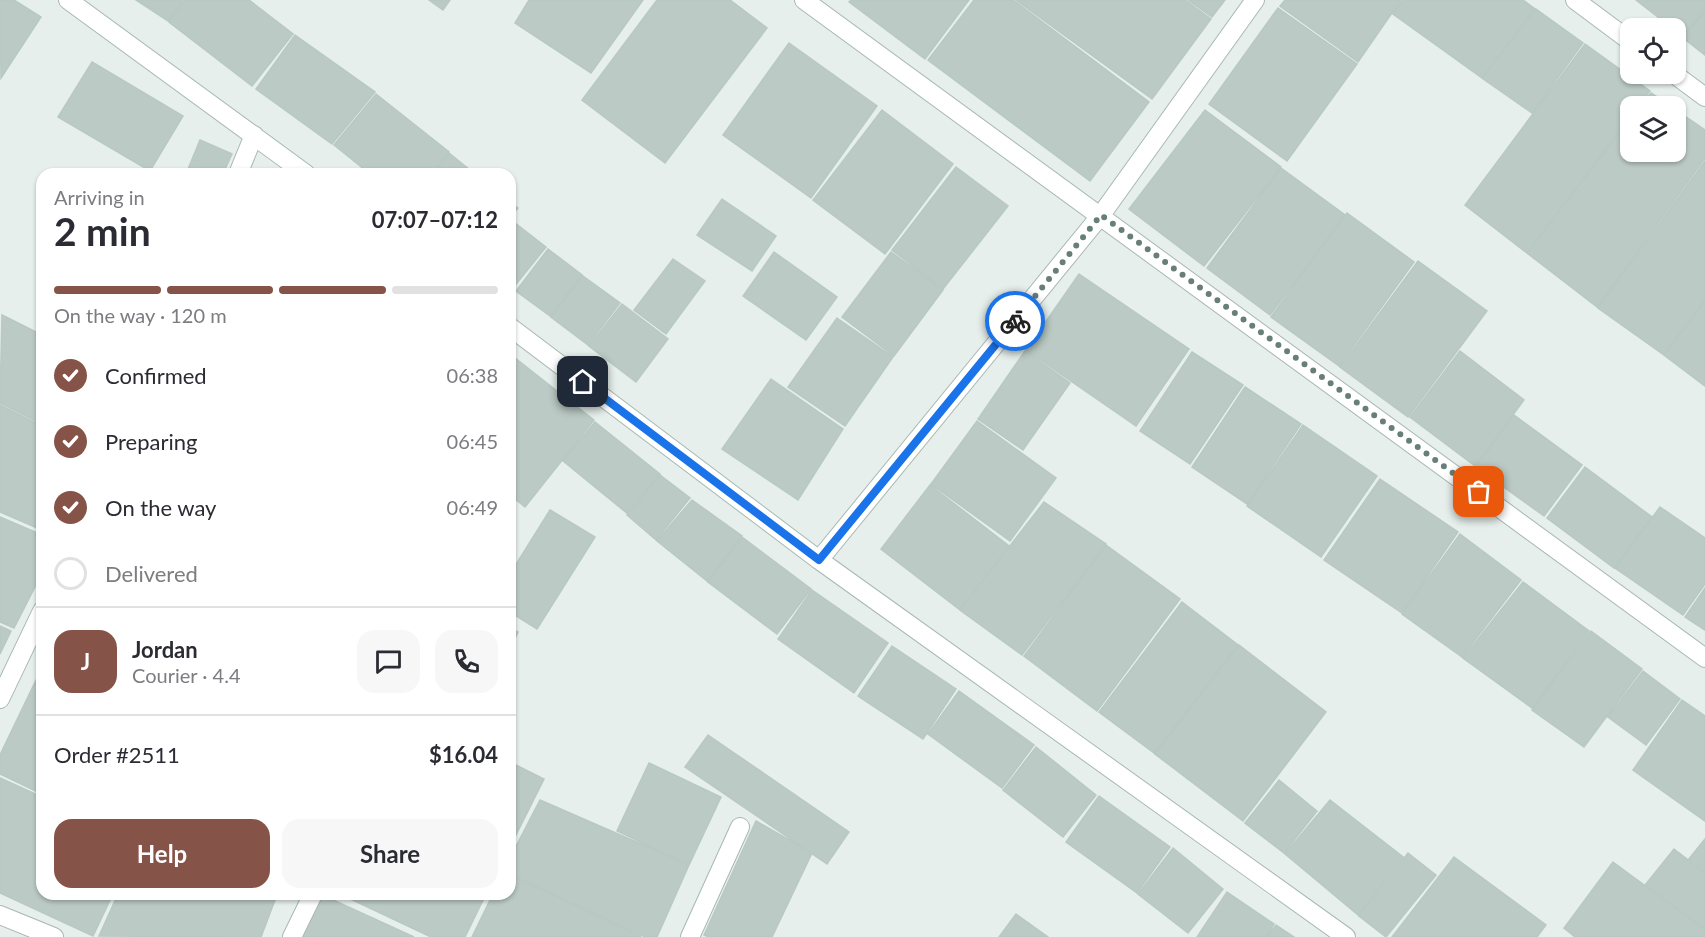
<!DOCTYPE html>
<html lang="en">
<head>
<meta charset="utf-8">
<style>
  body { margin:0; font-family:Lato,sans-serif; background:#f7f7f7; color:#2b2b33; height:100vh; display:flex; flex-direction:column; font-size:22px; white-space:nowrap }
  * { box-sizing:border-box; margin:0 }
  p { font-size:20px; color:#7c7c81 }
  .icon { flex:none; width:33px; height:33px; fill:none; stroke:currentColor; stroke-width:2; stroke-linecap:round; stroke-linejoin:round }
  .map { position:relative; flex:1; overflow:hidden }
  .side { position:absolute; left:36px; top:168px; width:480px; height:732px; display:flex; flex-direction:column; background:#fff; border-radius:18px; box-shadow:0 2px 4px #0004 }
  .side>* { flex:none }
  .buttons { position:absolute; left:1620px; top:18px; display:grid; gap:12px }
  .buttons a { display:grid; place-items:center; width:66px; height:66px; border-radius:12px; background:#fff; box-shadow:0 2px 4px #0004; font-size:30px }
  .pin { position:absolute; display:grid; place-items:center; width:51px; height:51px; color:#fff; margin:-26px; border-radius:12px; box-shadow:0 3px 9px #0006 }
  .courier { position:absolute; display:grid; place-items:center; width:60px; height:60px; margin:-30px; border:4px solid #1a73e8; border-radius:50%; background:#fff; color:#222; box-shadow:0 2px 8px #0007 }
  .head em { font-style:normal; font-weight:700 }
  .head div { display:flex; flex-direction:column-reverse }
  .head { display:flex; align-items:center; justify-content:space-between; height:102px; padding:0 18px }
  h1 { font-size:39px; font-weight:700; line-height:45px }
  .bar { display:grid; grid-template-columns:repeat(4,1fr); gap:9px 6px; align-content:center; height:72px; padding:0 18px }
  .bar i { height:8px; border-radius:4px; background:#e1e1e2 }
  .bar .selected { background:#855347 }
  .bar p { grid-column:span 4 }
  .line { display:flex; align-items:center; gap:15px; padding:0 18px; border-top:2px solid #e1e1e2 }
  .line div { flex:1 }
  .round { display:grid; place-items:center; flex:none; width:63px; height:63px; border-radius:18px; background:#f7f7f7 }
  ol { padding:0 18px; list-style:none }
  li { display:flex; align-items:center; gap:18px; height:66px }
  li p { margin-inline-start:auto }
  li .icon { padding:6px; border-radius:50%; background:#855347; color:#fff; stroke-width:4 }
  li:last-child { color:#7c7c81 }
  li i { width:33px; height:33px; border:3px solid #e1e1e2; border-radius:50% }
  .button { display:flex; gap:12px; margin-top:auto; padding:12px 18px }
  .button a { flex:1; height:69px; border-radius:18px; background:#855347; color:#fff; font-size:24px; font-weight:700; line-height:69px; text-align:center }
  .button a+a { background:#f7f7f7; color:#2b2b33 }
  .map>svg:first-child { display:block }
  .building { fill:#bbcac4; stroke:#b8c9c2; stroke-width:1.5 }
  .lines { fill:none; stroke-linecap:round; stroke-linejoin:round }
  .street-casing { stroke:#a8b8b2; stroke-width:20 }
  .street { stroke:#fff; stroke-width:18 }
  .done { stroke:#687f78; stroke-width:6; stroke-dasharray:0 10.8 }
  .route { stroke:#1a73e8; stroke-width:8 }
</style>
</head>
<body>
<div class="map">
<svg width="1705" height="937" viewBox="0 0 1705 937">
  <rect width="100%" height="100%" fill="#e6efeb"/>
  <!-- building -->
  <path class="building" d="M0,0H14L41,17L1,78Z
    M136,0H183L168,21Z
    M185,0H249L293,34L252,86L169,22Z
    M429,0H450L443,10Z
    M529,0H643L591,73L515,23Z
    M657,0H730L767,28L665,163L582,100Z
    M851,0H969L925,59L849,2Z
    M974,0H1013L1149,102L1090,181L928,60Z
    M1016,0H1185L1211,19L1152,99Z
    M1188,0H1225L1212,17Z
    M1285,0H1401L1358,62L1280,6Z
    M1403,0H1523L1535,9L1482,78L1393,14Z
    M1636,0H1705V9L1683,37L1676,28H1672Z
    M1278,8L1357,64L1287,161L1209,104Z
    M1536,9L1583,43L1532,113L1482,78Z
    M1705,11V55L1683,38Z
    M295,35L375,92L332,144L256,89Z
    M789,43L877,106L811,198L723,135Z
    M1585,44L1650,91L1639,106H1630V117L1527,253L1465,205Z
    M92,62L183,116L150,171L58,117Z
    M1651,93L1671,106H1640Z
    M376,94L449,152L432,174H370L334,145Z
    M882,110L953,164L885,254L813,200Z
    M1205,110L1281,167L1204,266L1129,209Z
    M1676,110L1705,130V158L1597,307L1527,253L1630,119V152H1676Z
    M200,140L232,154L223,174H186Z
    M449,153L475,174H433Z
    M1705,161V300L1664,355L1598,308Z
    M956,167L1008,206L943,289L892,250Z
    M1281,168L1345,215L1270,315L1207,268Z
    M722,199L776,236L752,271L697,235Z
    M510,202L518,208L510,217Z
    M1347,213L1414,262L1339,366L1271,317Z
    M510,219L546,247L513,288L510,286Z
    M548,249L582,275L550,316L516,291Z
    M774,252L837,297L806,340L743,296Z
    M891,252L943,290L894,356L842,317Z
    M673,259L705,281L666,334L634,310Z
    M1418,261L1487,311L1408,417L1340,367Z
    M1079,274L1189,349L1136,426L1026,350Z
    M583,276L620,303L588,345L551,317Z
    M1705,301V386L1664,355Z
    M622,304L668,339L636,382L589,346Z
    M2,315L42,335V424L0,403Z
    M837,318L893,357L845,426L788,387Z
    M1025,351L1070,383L1023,450L978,419Z
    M1460,351L1524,400L1475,466L1410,417Z
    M1192,352L1243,385L1190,464L1140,431Z
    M510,354L594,420L525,507L510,495Z
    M771,379L843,429L798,500L722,449Z
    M1245,387L1301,424L1247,504L1192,467Z
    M0,405L42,426V530L0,512Z
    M1514,415L1582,465L1544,516L1476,467Z
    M977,421L1056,478L1010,541L931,484Z
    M595,422L660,474L628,514L563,461Z
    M1303,425L1377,476L1321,557L1247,506Z
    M1585,467L1652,517L1614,568L1547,518Z
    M660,475L690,498L656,540L627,515Z
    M1380,479L1458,532L1402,613L1324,560Z
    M930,485L1009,546L960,610L881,549Z
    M692,500L742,536L707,581L657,541Z
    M1044,502L1106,544L1022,655L960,610Z
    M1660,507L1705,538V584L1683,615L1615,568Z
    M550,510L595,537L537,629L510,612V574Z
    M0,517L42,535V573L14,628L0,622Z
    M1460,534L1521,580L1462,657L1402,614Z
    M742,537L811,589L777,634L708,582Z
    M1106,545L1180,599L1097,711L1024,656Z
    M1523,582L1589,631L1532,708L1463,658Z
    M1705,588V630L1685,617Z
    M812,590L888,643L854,693L778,639Z
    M1182,602L1238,645L1154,753L1099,712Z
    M0,626L11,631L0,654Z
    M510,628L518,632L510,649Z
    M1591,631L1642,669L1584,747L1532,710Z
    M1239,645L1326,712L1243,821L1155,754Z
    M892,646L956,689L923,739L858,696Z
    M1643,671L1680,699L1646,745L1608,717Z
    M37,678L42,681V794L0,774V755Z
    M959,691L1034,745L1002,788L928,734Z
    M1682,700L1705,716V821L1633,770Z
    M708,735L849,832L827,864L685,767Z
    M1036,747L1096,795L1063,837L1003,790Z
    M510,762L544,779L510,847Z
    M649,763L721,797L689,865L617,831Z
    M0,778L42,797V894H113L93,936L0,893Z
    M1279,780L1317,811L1284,853L1245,823Z
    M1099,796L1170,847L1137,893L1066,842Z
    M540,800L689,865L657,937H645L510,874V858Z
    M1330,800L1403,857L1358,915L1285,854Z
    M756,821L812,853L772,937H709L704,935Z
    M1705,839V873L1688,860Z
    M1173,848L1223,889L1188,933L1138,894Z
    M1674,849L1705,873V929L1645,885Z
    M1408,853L1436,875L1386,937L1359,916Z
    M1454,857L1546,925L1537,937H1392Z
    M1613,862L1705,930V937H1575L1564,928Z
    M510,875L641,937H472L493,894H510Z
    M1227,892L1274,924L1266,937H1197Z
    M118,894H259L275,900L261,937L99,936Z
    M320,894L414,937H298Z
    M340,894H486L465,937H431Z
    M1016,914L1048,937H999Z
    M1276,925L1294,937H1267Z"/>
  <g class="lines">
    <defs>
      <path id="street" d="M68,0L306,174
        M804,0L1705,658
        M1575,0L1630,41
        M1674,74L1705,97
        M238,174L254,135
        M510,327L819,560L1346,937
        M819,560L1101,215L1255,0
        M0,699L42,611
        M0,915L54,937
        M292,937L313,894
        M690,937L740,827"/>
    </defs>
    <!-- street casing -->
    <use href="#street" class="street-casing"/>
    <!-- street -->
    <use href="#street" class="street"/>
  </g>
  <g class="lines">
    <!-- done -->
    <path class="done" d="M1015,321L1101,215L1479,492"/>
    <!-- route -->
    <path class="route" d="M583,382L819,560L1015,321"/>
  </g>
</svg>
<div class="buttons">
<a><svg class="icon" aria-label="locate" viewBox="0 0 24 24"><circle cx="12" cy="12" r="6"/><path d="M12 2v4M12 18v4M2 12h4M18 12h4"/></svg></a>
<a><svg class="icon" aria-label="layers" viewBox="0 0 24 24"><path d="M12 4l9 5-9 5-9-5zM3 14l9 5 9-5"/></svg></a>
</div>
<div class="pin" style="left:1479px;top:492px;background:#ea580c"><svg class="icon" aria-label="bag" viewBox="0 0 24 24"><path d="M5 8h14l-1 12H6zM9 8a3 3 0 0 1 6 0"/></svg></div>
<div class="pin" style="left:583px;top:382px;background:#1f2937"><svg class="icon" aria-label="home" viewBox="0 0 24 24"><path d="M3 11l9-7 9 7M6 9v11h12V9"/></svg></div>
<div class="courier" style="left:1015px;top:321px"><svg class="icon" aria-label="bike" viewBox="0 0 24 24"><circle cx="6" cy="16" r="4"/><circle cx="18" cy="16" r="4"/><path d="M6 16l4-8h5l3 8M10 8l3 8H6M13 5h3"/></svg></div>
<section class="side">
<div class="head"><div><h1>2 min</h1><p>Arriving in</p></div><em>07:07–07:12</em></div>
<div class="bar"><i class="selected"></i><i class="selected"></i><i class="selected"></i><i></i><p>On the way · 120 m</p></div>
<ol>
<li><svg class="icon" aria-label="check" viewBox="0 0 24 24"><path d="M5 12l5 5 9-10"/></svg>Confirmed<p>06:38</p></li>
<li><svg class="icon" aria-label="check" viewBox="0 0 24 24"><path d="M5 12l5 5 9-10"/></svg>Preparing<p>06:45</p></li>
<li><svg class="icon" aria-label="check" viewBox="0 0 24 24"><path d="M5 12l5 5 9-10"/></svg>On the way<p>06:49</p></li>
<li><i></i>Delivered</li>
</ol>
<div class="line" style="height:108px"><b class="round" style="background:#855347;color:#fff">J</b><div><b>Jordan</b><p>Courier · 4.4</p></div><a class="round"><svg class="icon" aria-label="chat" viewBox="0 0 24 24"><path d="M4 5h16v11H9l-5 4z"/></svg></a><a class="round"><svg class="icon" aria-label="phone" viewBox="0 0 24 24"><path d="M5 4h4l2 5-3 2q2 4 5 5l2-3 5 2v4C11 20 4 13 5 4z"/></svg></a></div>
<div class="line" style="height:78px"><div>Order #2511</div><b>$16.04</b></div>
<div class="button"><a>Help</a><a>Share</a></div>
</section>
</div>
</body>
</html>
